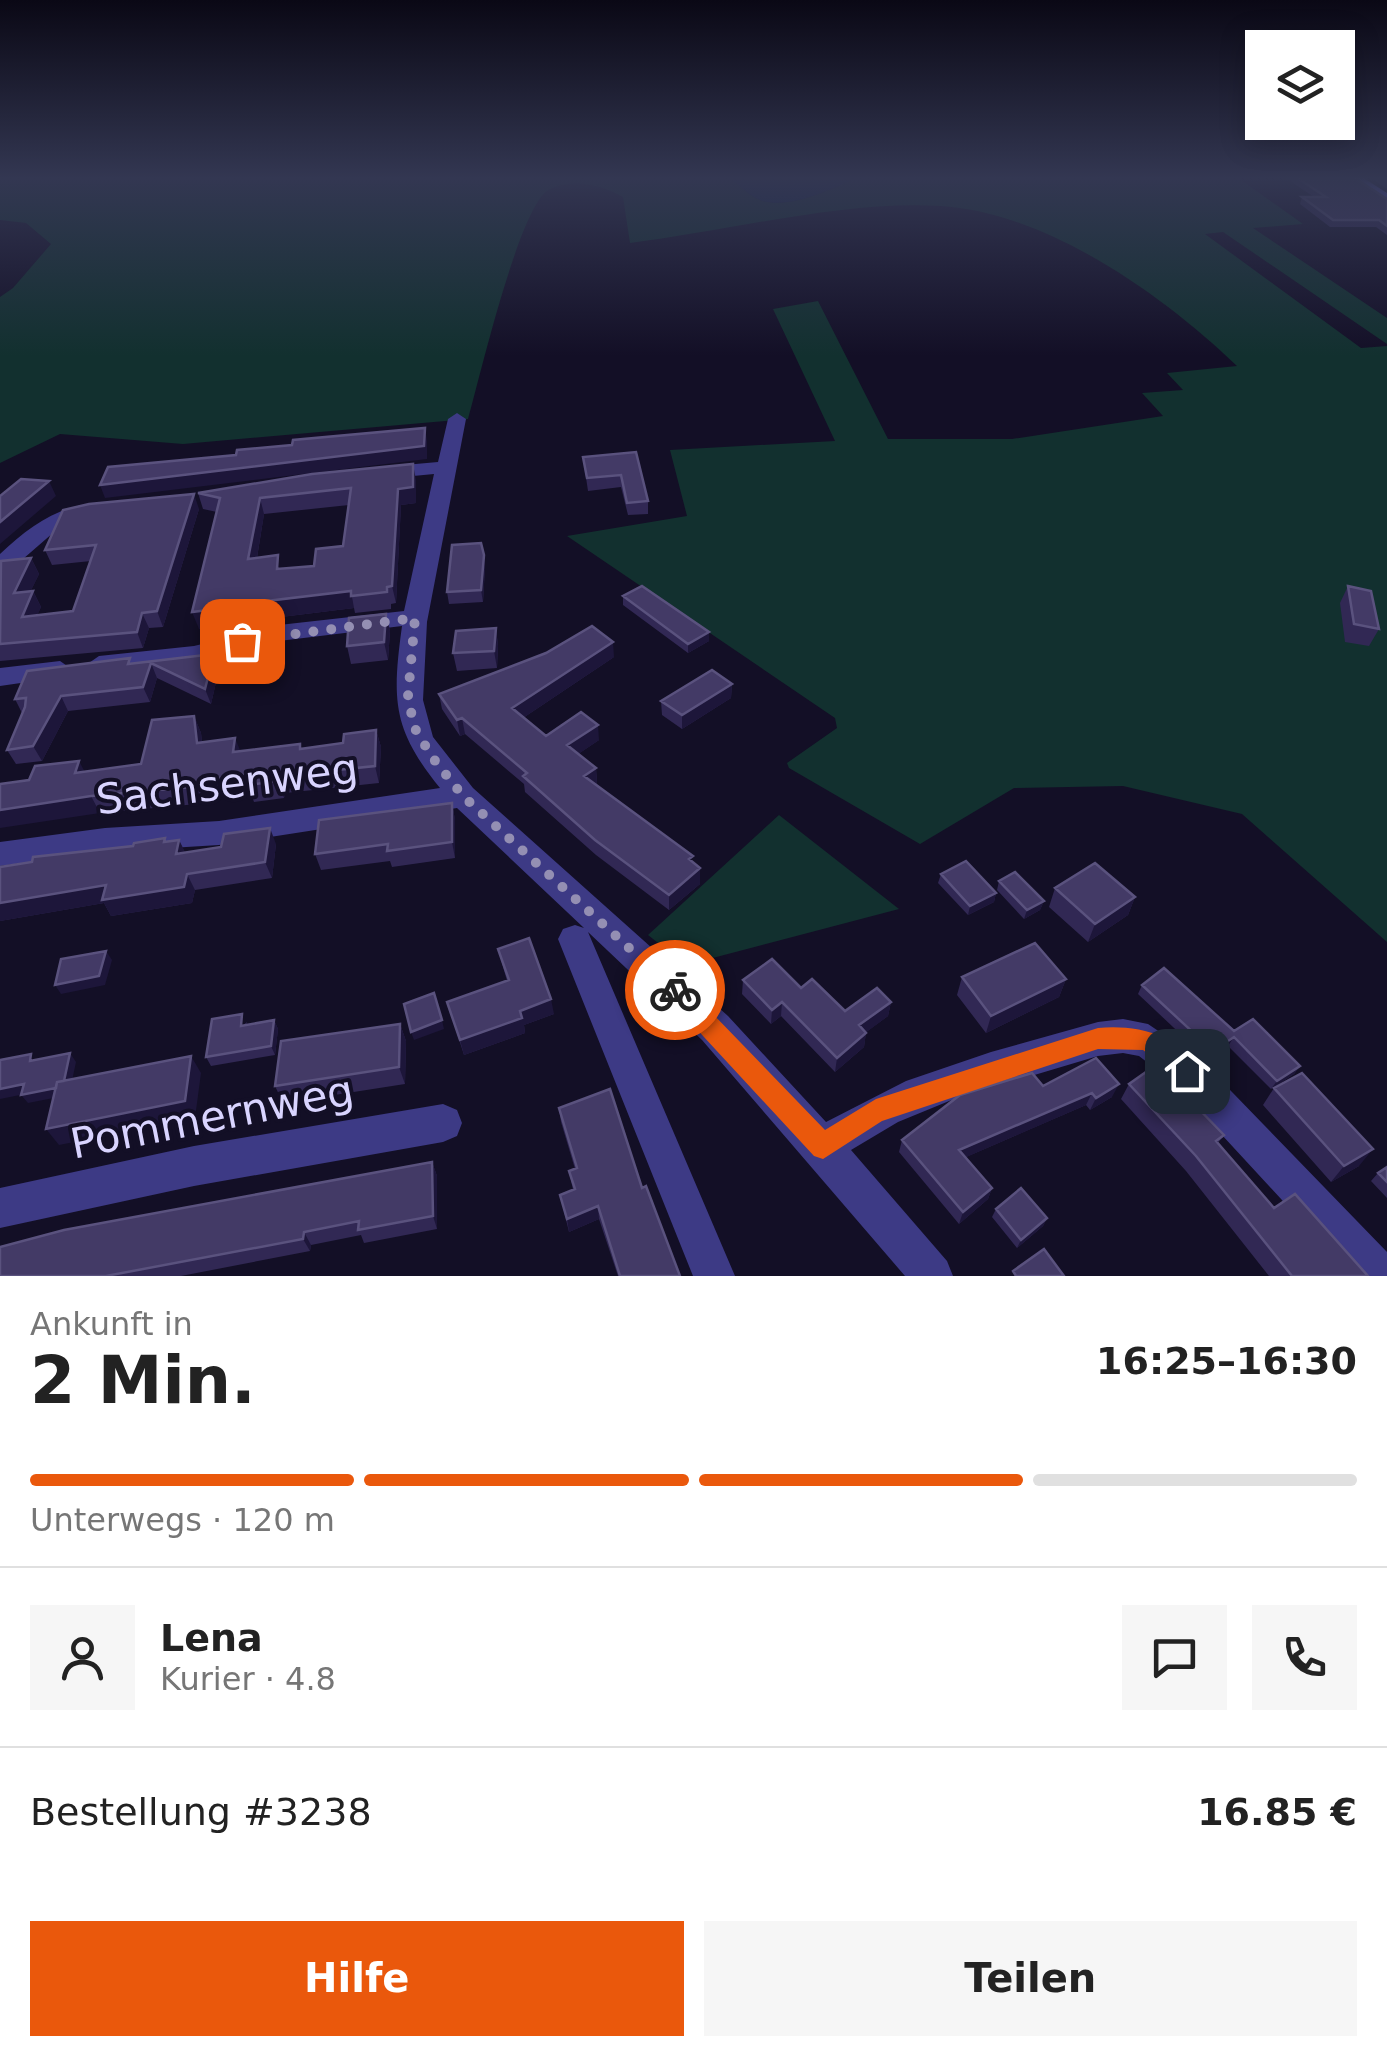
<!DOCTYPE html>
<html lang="de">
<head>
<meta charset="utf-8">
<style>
  body { margin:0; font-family:"DejaVu Sans",sans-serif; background:#f6f6f6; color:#222; height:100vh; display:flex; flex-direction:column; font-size:38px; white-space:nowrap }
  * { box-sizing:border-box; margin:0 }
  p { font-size:32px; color:#767676 }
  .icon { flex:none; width:55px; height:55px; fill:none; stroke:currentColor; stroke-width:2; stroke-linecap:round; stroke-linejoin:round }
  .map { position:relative; height:1276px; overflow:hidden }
  .details { display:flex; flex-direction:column; background:#fff; flex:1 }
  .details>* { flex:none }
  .fabs { position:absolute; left:1245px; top:30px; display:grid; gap:20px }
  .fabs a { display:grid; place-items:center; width:110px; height:110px; border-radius:0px; background:#fff; box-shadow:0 5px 25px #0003; font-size:50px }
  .pin { position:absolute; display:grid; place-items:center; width:85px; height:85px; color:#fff; margin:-42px; border-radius:20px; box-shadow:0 5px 15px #0006 }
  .courier { position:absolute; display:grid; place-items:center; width:100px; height:100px; margin:-50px; border:8px solid #ea580c; border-radius:50%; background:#fff; color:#222; box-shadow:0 2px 12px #0007 }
  .head em { font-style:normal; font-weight:600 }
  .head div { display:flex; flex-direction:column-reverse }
  .head { display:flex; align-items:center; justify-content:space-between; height:170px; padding:0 30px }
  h1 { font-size:65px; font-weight:600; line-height:75px }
  .bar { display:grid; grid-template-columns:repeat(4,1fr); gap:15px 10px; align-content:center; height:120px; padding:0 30px }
  .bar i { height:12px; border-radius:8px; background:#e0e0e0 }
  .bar .current { background:#ea580c }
  .bar p { grid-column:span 4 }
  .line { display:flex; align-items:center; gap:25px; padding:0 30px; border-top:2px solid #e0e0e0 }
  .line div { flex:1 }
  .round { display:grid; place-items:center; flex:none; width:105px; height:105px; border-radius:0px; background:#f6f6f6 }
  .action { display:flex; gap:20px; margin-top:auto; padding:20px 30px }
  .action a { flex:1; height:115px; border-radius:0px; background:#ea580c; color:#fff; font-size:40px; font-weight:600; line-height:115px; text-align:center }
  .action a+a { background:#f6f6f6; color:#222 }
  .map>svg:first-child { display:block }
  .green { fill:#12302f }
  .water { fill:#0c2248 }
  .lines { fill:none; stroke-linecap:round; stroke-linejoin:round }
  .street { fill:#3d3a85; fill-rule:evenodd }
  .secondary { fill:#6f6bff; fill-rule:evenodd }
  .wall { fill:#312854; fill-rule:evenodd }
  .shaded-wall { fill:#1d163a }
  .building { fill:#433a66; stroke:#5a527e; stroke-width:2.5; fill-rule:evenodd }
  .route { fill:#ea580c }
  .done { stroke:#948fb3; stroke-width:10; stroke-dasharray:0 18 }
  .labels { text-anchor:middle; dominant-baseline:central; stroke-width:8; stroke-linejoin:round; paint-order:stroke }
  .near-street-label { font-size:42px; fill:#d9d4ff; stroke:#130f26 }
</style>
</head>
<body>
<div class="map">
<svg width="1387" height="1276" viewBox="0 0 1387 1276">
  <rect width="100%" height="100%" fill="#130f26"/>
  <!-- green -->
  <path class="green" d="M0,177H729C739,185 750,197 763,201C793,209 832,188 860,177H1237L1303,224L1253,228L1387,318V344L1223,232L1205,234L1361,348L1387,346V942L1242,814L1123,786L1014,788L920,844L789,768L787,763L837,728L835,718L567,536L687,516L670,450L835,441L773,309L818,301L888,439H1012L1163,416L1142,393L1183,390L1167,373L1237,366C1162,294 1046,212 940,206C846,200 726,231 630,243L623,197C601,185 575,178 550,189C520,202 479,381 468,419L183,444L60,434L0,463V297L13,288L51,244L26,223L0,220Z
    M779,815L899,909L686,965L648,935Z"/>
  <!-- water -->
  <path class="water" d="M729,177H860C832,188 793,209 763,201C750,197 739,185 729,177Z"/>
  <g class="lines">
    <!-- street -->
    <path class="street" d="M457,413L466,419L427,622L423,700L433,737L473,788L728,1016L826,1122L906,1081L991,1052L1098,1022L1123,1019L1148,1024L1200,1059L1387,1252V1276H1352L1174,1083L1139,1056L1123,1053L1098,1056L954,1099L898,1122L851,1150L947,1261L953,1276H905L702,1040L588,932L735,1276H693L558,939L563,929L575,925L584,928L457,808L219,845L105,852L0,866V842L105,828L219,821L440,788C392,729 392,700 402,626L279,641L194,662L99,674L86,665L99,656L194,646L279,625L404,611L434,474L382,479L372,473L382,467L438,462L448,419Z
      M94,503L105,509L102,514L61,526L8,572L0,574V554C29,527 54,508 94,503Z
      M60,661L73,670L69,676L0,686V668Z
      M443,1104L457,1110L462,1123L457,1136L443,1142L194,1186L0,1228V1188L194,1146Z"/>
    <!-- secondary -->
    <path class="secondary" d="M1347,177H1362L1387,193V203Z"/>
  </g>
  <!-- wall -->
  <path class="wall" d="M1284,177H1353L1387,199V235L1376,227H1330L1300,204L1302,197H1314Z
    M1370,177H1387V189Z
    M636,452L648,501V514L628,515L621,487L588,491L583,457Z
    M416,480V503L401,505L396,603L391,604V609L355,613L354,608L273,618L272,623L230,633L227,626L199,629L217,512L203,509L198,493ZM349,505L343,546L314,566L282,569L257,558L264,514Z
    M199,509L163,627L149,628L143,648L0,661V563L31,558L39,574L30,592L33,591L41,607L37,615L73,611L91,561L52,565L45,550Z
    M485,567L483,602L449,604L447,592Z
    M1348,586L1379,629L1369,646L1345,642L1340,603Z
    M623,596L709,641L688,653L623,605Z
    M386,614L390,631L388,660L351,664L347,646Z
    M496,628L498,646L497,668L457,671L453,653Z
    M262,632L266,641L274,640L279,656L276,675L219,682L217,678L211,704L157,678L150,702L68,711L42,761L16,764L7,750L22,713L15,699L132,664L214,654Z
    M614,657L523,718L546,736L599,740L578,754L596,768L597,783L596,784L700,868V884L669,910L596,855L525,792L524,784L465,734L460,736L442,709L439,694Z
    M732,684L731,698L682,729L662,715L661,701Z
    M194,716L201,733L202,742L240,751L302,749L343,743L376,730L381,747L379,783L285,793L284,798L254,802L250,791L209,798L208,803L100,813L29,780L141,764Z
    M452,803L455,820V858L392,867L390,861L321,870L315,854Z
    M179,840L185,853L276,844L272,878L195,890L192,903L111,916L104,903L0,921V867Z
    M941,874L996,893L994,902L968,915L938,883Z
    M999,881L1044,901L1040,910L1024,919L997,890Z
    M1055,888L1135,897L1128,915L1088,942L1049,907Z
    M498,949L554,1014L524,1025L525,1033L464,1055L447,1002L507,981Z
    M962,977L1066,979L1059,997L986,1033L957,995Z
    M743,980L801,988L845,1011L891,1002L888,1016L866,1032L864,1047L835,1072L781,1016L771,1024L742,994Z
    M1142,985L1234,1031L1300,1066L1294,1074L1271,1089L1228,1046L1208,1060L1138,994Z
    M274,1020L278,1029L275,1055L211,1066L206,1057L247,1022L246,1025Z
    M400,1024L406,1041L405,1084L283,1103L275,1086Z
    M1129,1084L1224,1135L1218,1143L1274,1208L1368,1276H1269L1186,1171L1121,1099Z
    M1043,1086L1112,1097L1090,1110L1086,1105L966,1157L992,1188L988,1199L959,1224L899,1152L902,1140Z
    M1274,1088L1359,1166L1331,1182L1263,1105Z
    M559,1108L642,1188L680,1276H618L599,1219L569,1232L560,1195L573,1190L569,1171L575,1169L561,1122Z
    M432,1162L437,1176V1229L364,1243L361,1235L311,1245L310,1251L181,1276H0Z
    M1387,1167V1198L1371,1181L1378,1173Z
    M996,1209L1047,1218L1043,1226L1017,1248L992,1217Z"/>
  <!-- shaded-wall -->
  <path class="shaded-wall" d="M425,428L427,441V459L105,498L100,485Z
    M413,464L416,480V503L401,505L396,603L392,586L398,489Z
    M49,481L56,496L0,544V522Z
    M194,494L199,509L163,627L157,611Z
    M260,498L264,514L254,576L248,559Z
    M484,555L485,567L483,602L481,590Z
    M31,558L39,574L22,609L14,593Z
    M33,591L41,607L30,632L22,617Z
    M351,591L354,608L273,618L272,623L230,633L227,626L199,629L192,612Z
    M142,613L149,628L143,648L137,632Z
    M386,614L390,631L388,660L384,642Z
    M496,628L498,646L497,668L494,651Z
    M709,632V641L688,653V644Z
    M274,640L279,656L276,675L271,659Z
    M613,642L614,657L514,724L512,708Z
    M214,654L213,666L217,678L211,704L205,689Z
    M151,663L157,678L150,702L143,687Z
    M732,684L731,698L682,729V715Z
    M61,696L68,711L42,761L33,746Z
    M194,716L201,733L204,760L197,743Z
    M462,718L465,734L460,736L457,720Z
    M598,725L599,740L568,761L567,745Z
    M376,730L381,747L379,783L375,766Z
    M235,738L242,755L233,752Z
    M79,761L88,778L75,773Z
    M596,768L597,783L585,792L584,776Z
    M249,774L248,785L250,791L209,798L208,803L201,786L202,780Z
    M278,776L285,793L284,798L278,781Z
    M91,796L100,813L0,828V810Z
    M452,803L455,820V858L452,842Z
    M270,828L276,844L272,878L265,862Z
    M179,840L187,856L176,854Z
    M700,868V884L669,910V895Z
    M187,874L195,890L192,903L111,916L104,903L0,921V903L106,885Z
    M996,893L994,902L968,915L970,906Z
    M1135,897L1128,915L1088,942L1095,924Z
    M1044,901L1040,910L1024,919L1027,910Z
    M106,951L112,960L105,985L61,994L55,985Z
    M1066,979L1059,997L986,1033L991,1016Z
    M551,999L554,1014L524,1025L525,1033L464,1055L460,1040L520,1011Z
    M782,1002L781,1016L771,1024L772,1010Z
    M891,1002L888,1016L856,1040L859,1025Z
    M274,1020L278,1029L275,1055L271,1046Z
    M442,1020L444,1029L414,1040L411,1032Z
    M400,1024L406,1041L405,1084L399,1067Z
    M866,1033L864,1047L835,1072L837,1058Z
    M1234,1037L1228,1046L1208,1060L1213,1051Z
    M70,1053L76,1062L69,1095L28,1103L21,1095Z
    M191,1056L201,1073L195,1118L59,1145L46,1129Z
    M1300,1066L1294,1074L1271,1089L1277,1081Z
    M24,1084L30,1093L0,1099V1089Z
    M1119,1084L1112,1097L1090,1110L1096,1098Z
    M1092,1093L1086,1105L955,1162L959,1150Z
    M1373,1149L1359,1166L1331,1182L1344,1166Z
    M432,1162L437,1176V1229L433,1216Z
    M992,1188L988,1199L959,1224L963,1212Z
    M598,1206L599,1219L569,1232L567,1219Z
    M1047,1218L1043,1226L1017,1248L1021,1240Z
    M304,1232L311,1245L310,1251L303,1239Z"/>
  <!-- building -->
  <path class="building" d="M1296,177H1353L1387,199V226L1379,220H1333L1302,197H1326Z
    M425,428L424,446L100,485L108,467L236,455L237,450L292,445L293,440Z
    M636,452L648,501L627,503L621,475L587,478L583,457Z
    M413,464V487L398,489L392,586L387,587V592L351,596V591L267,601L266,606L223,616L225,608L192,612L220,498L198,493L312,474ZM351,488L343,546L316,549L314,566L277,569L278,555L248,559L260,498Z
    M21,479L49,481L0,522V496Z
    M194,494L157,611L142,613L137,632L0,644L1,561L31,558L14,593L33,591L22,617L73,611L96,545L45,550L63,510L89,504Z
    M481,543L484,555L481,590L447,592L452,545Z
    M642,586L709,632L688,644L623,596Z
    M1348,586L1371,591L1379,629L1354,624Z
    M386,614L384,642L347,646L349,618Z
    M592,626L613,642L512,708L546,736L581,712L598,725L567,745L596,768L584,776L693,856L689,859L700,868L669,895L595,840L523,776L527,773L462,718L457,720L439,694L546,653Z
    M496,628L494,651L453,653L456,631Z
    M262,632L261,642L274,640L271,659L213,666L218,643Z
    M214,654L205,689L151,663L143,687L61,696L33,746L7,750L25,707L26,698L15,699L27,671L130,658L128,664Z
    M712,670L732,684L682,715L661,701Z
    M194,716L197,743L235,738L233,752L300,744V749L343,743L344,734L376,730L375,766L278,776V781L248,785L249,774L202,780L201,786L91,796L0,810V784L29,780L35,766L79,761L75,773L141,764L152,720Z
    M452,803V842L387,851L388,844L315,854L319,820Z
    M270,828L265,862L187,874L184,887L102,900L106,885L0,903V867L32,862L33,857L133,846L134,843L165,838L164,842L179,840L176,854L221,847L224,834Z
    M966,861L996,893L970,906L941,874Z
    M1095,863L1135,897L1095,924L1055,888Z
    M1015,872L1044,901L1027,910L999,881Z
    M529,938L551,999L520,1011L522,1018L460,1040L447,1002L509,980L498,949Z
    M1035,943L1066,979L991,1016L962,977Z
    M106,951L99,976L55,985L61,959Z
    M772,959L801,988L812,979L845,1011L877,988L891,1002L859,1025L866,1033L837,1058L782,1002L772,1010L743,980Z
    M1164,968L1234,1031L1253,1019L1300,1066L1277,1081L1234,1037L1213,1051L1142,985Z
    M434,993L442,1020L411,1032L404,1004Z
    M242,1014L241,1026L274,1020L271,1046L206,1057L212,1019Z
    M400,1024L399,1067L275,1086L281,1041Z
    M70,1053L64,1081L57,1082L56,1088L21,1095L24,1084L0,1089V1060L31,1054L30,1061Z
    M191,1056L185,1101L46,1129L57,1082Z
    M1096,1058L1119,1084L1096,1098L1092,1093L959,1150L992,1188L963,1212L902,1140L960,1095L1032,1073L1043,1086Z
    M1156,1065L1224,1135L1216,1141L1274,1208L1295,1194L1368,1276H1292L1196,1156L1129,1084Z
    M1302,1073L1373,1149L1344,1166L1274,1088Z
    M610,1089L642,1188L646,1186L680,1276H620L598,1206L567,1219L560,1195L575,1189L569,1171L577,1168L559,1108Z
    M432,1162L433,1216L358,1230L359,1221L304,1232L303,1239L106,1276H0V1247L64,1230Z
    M1387,1167V1182L1378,1173Z
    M1021,1188L1047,1218L1021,1240L996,1209Z
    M1044,1249L1064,1276H1016L1013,1271Z"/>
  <!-- sky -->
  <linearGradient id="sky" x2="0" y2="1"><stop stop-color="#0a0815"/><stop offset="0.5" stop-color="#333752"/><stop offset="1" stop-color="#333752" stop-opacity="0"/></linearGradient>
  <rect width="1387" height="356" fill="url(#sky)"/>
  <!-- route -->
  <path class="route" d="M675,980L683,983L825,1130L876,1099L1098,1028C1134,1024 1183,1034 1199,1071L1195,1079L1187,1083L1143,1050L1098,1049L882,1121L823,1159L814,1156L667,997L664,990L667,983Z"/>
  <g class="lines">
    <!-- done -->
    <path class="done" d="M242,641L415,618L408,696L414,727L432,757L463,796L675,990"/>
  </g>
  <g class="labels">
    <!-- near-street labels -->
    <g class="near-street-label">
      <text transform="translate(227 784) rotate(-7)">Sachsenweg</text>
      <text transform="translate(212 1117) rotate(-11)">Pommernweg</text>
    </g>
  </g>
</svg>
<div class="fabs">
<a><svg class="icon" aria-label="layers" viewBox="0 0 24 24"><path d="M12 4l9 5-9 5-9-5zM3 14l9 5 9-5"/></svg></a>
</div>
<div class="pin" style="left:242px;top:641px;background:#ea580c"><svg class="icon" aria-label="bag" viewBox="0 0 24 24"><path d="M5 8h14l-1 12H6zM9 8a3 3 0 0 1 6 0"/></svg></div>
<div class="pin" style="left:1187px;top:1071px;background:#1f2937"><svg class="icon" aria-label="home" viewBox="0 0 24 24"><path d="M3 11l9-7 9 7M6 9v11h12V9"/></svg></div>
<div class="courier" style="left:675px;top:990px"><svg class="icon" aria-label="bike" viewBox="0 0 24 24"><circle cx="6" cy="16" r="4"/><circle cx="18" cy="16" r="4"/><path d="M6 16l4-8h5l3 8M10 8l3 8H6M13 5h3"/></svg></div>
</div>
<section class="details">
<div class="head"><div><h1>2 Min.</h1><p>Ankunft in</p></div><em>16:25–16:30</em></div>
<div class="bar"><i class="current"></i><i class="current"></i><i class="current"></i><i></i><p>Unterwegs · 120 m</p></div>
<div class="line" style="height:180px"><a class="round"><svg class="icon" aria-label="person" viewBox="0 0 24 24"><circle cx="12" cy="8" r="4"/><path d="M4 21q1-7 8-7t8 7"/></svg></a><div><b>Lena</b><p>Kurier · 4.8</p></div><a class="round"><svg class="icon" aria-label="chat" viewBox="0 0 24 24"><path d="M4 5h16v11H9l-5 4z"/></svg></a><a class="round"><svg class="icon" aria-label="phone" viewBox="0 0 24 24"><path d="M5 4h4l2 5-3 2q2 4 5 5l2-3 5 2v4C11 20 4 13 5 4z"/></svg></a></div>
<div class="line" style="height:130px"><div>Bestellung #3238</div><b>16.85 €</b></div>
<div class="action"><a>Hilfe</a><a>Teilen</a></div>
</section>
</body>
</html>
